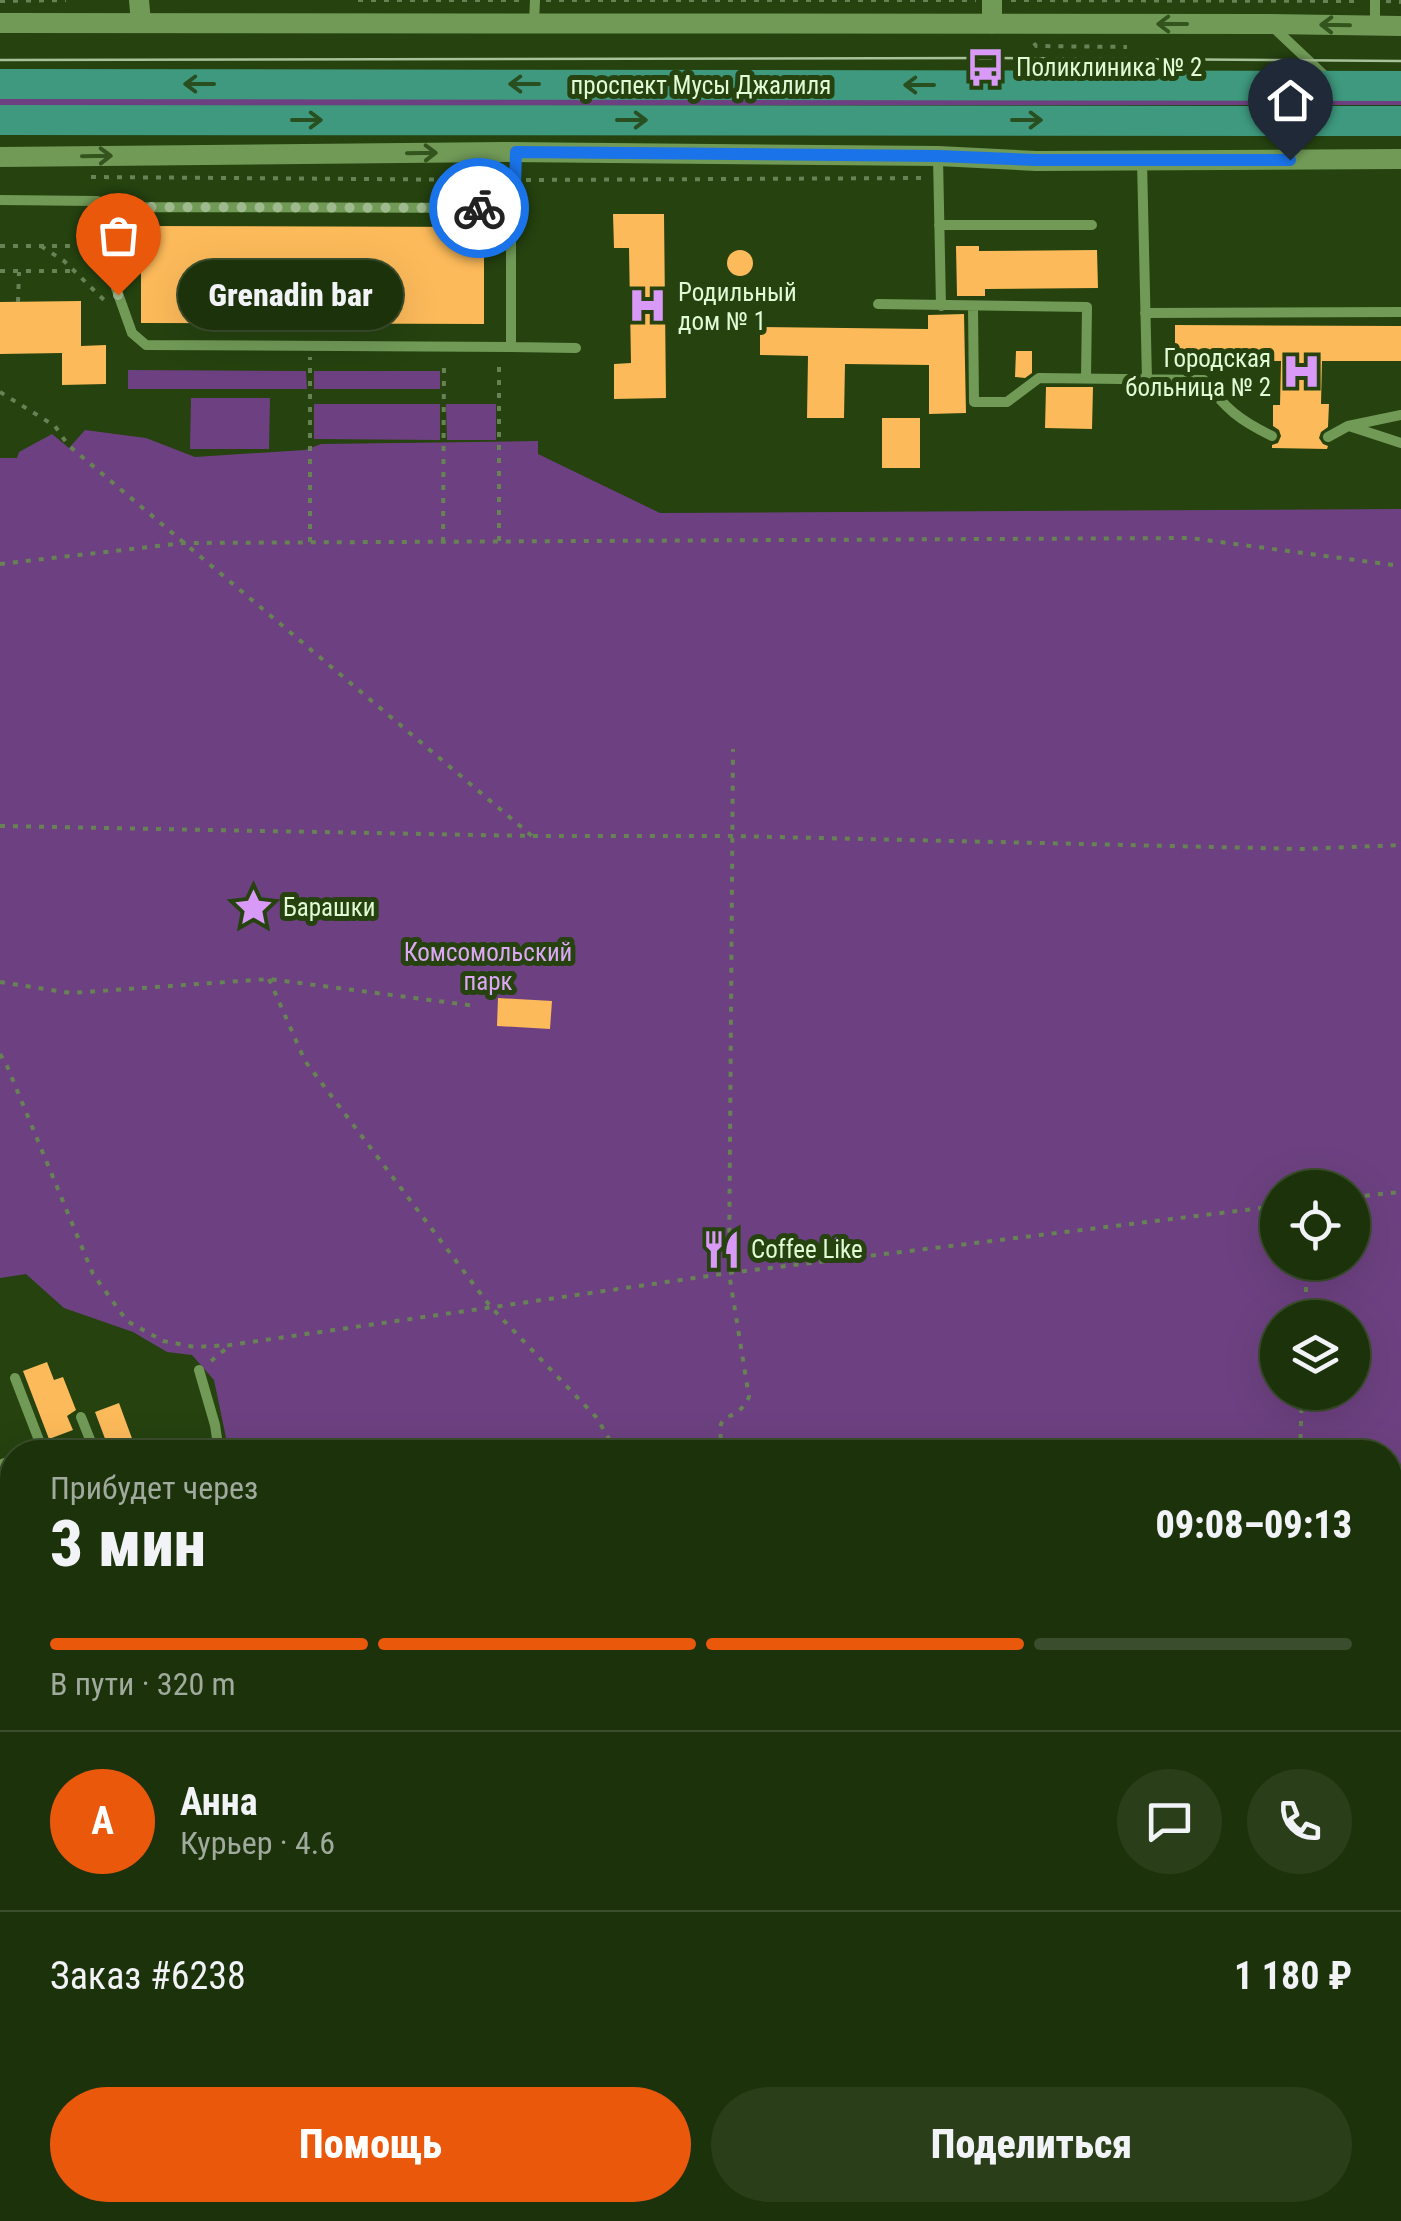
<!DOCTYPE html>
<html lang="ru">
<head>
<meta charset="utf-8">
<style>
  body { margin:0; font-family:"Roboto Condensed",sans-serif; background:#293e19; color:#f1f3f6; height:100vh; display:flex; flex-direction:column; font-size:38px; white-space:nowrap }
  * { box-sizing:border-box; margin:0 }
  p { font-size:32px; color:#a0aa9d }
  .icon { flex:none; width:55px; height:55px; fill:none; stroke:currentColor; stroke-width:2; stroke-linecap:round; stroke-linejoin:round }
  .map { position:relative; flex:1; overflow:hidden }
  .panel { position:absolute; left:0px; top:1440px; width:1402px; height:782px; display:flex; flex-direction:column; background:#1c320b; border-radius:40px 40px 0 0; box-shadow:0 10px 40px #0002,0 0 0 2px #3a4d2c }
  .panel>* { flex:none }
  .buttons { position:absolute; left:1260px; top:1170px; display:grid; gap:20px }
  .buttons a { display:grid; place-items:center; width:110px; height:110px; border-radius:50%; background:#1c320b; box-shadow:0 10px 40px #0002,0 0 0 2px #3a4d2c; font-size:50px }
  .pin { position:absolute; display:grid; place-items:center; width:85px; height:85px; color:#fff; margin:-102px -42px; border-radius:50% 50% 50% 0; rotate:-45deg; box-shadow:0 0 10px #0007 }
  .pin .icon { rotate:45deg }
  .courier { position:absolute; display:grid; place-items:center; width:100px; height:100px; margin:-50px; border:8px solid #1a73e8; border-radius:50%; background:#fff; color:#222; box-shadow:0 2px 12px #0007 }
  .bubble { position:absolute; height:70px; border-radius:35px; background:#1c320b; box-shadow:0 10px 40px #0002,0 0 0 2px #3a4d2c; font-size:32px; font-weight:800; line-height:70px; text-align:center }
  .summary em { font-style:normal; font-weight:800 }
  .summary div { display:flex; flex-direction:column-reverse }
  .summary { display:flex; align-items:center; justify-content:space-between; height:170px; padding:0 50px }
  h1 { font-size:65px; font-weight:800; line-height:75px }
  .bar { display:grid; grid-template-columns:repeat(4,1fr); gap:15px 10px; align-content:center; height:120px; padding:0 50px }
  .bar i { height:12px; border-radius:8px; background:#3a4d2c }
  .bar .current { background:#ea580c }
  .bar p { grid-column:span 4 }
  .line { display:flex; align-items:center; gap:25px; padding:0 50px; border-top:2px solid #3a4d2c }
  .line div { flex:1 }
  .round { display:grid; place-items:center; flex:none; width:105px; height:105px; border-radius:52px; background:#293e19 }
  .button { display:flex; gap:20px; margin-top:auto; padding:20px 50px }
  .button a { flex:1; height:115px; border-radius:60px; background:#ea580c; color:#fff; font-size:40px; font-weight:800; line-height:115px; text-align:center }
  .button a+a { background:#293e19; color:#f1f3f6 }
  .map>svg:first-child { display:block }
  .green { fill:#6d4181; fill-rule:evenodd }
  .building { fill:#fcba5a }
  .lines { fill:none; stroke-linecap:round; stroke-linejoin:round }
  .path { stroke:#678254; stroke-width:4; stroke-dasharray:5 8; stroke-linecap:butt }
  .service { stroke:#719a57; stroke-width:10 }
  .minor { stroke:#719a57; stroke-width:20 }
  .primary { stroke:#3e997e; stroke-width:30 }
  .tram { stroke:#a8c198; stroke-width:2.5 }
  .rail { stroke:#a8c198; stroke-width:5; stroke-dasharray:18 18; stroke-linecap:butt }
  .oneway { stroke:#34541d }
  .oneway2 { stroke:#294f20 }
  .done { stroke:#a0ba90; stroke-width:10; stroke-dasharray:0 18 }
  .route { stroke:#1a73e8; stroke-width:12 }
  .labels { text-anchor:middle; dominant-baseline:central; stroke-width:10; stroke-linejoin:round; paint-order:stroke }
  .poi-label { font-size:25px; fill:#e3fad6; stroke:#25420f; text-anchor:start }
  .street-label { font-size:25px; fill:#e3fad6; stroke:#25420f }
  .park-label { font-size:25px; fill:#dca8f5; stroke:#25420f }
</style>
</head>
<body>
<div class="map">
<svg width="1401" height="2221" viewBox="0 0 1401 2221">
  <rect width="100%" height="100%" fill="#25420f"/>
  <!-- green -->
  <path class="green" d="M0,98L1401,99V105L0,106Z
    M128,370L306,371L307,389H128Z
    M314,371H440V389H314Z
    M191,398H270L269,449H190Z
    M314,404H440V440L314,439Z
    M446,404H496V440H447Z
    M85,430L146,438L195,457L305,450L321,444L538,441V454L660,513L1401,509V1670L1390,1673V1452H229L214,1380L192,1355L167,1352L133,1332L64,1308L26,1274L0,1278V458H17L19,452L52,434L69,448ZM1278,1188H1352V1262H1278ZM1278,1318H1352V1392H1278Z
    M12,1774V1895L0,1861V1787Z"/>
  <!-- building -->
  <path class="building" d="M613,214H664L666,398L614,399V364L631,363L629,248H614Z
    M141,226L484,227V324L141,323Z
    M956,246H979V251L1097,250L1098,288L985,289V296H957Z
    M727 263a13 13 0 1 1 26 0a13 13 0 1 1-26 0Z
    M81,301V346L106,345V384L62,385V353L0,354V302Z
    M964,314L966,413L929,414V365L845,364L844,418H807L808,356L760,355V327L928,329V315Z
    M1175,325L1401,326V361H1322L1321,404H1329L1328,427L1321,432L1319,438L1323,444L1328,446L1327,449L1272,448V445L1278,443L1281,436L1279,430L1273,426V405H1280L1281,361L1175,360Z
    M1016,351H1032V373L1025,378L1015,377Z
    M1046,387H1093L1092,429L1045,428Z
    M882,418H920V468H882Z
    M498,998L552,1001L550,1029L497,1026Z
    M47,1362L54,1380L63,1377L76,1410L67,1416L73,1430L49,1439L23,1371Z
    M119,1403L137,1452H110L95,1412Z"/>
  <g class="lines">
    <!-- path -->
    <path class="path" d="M358,0H521
      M546,0H976
      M1011,0L1361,1
      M0,1L66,0
      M1386,1L1401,2
      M1034,43L1036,46L1127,47
      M91,177L501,180
      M526,180L926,178
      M0,246H104
      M41,246L64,261L104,300
      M0,271H75
      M18,302L19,272
      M0,392L55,426L68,445L532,836
      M499,541V361
      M310,542V357
      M443,542L444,361
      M0,564L184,543L1190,538L1401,566
      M0,826L532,836H732L1303,849L1401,845
      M269,979L305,1061L490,1306L597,1418L609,1439L613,1452
      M0,982L71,993L269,979L476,1006
      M0,1054L7,1066L93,1274L127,1321L163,1341L195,1347L230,1345L729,1273L1278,1206
      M1352,1197L1401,1192
      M1305,1318L1307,1262
      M211,1361L227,1348
      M723,1452C713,1401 733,1430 749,1397L729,1273L733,749
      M1300,1452L1302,1392
      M0,2100L12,2109"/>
    <!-- service -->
    <path class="service" d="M534,23L535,0
      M1375,26V0
      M1274,28L1327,78
      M938,157L941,306
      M1142,161L1147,380
      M0,200L97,201L114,207L116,288L132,333L146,345L511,347V208L515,187V153
      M114,207L511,208
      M939,225H1092
      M878,304L1087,307L1086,378
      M973,306L974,402H1007L1039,378L1204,380C1226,409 1239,420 1272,436
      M1145,313L1401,312
      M511,347L576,348
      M1349,426L1401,443
      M1328,437L1348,426L1401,415
      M199,1370L215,1425L219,1452
      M15,1378L42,1448L32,1452
      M81,1417L95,1452
      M0,1465L12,1460
      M0,1508L8,1528
      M1390,1550L1401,1546
      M1390,1710L1401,1707
      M0,1774L12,1763
      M1390,1779L1401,1813
      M0,1901L12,1939
      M0,1963L12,1958
      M1390,1999L1401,2007
      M147,2210L161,2221
      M277,2210L281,2221
      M332,2210L337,2221
      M392,2210L396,2221
      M452,2210L457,2221
      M1086,2210L1096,2221
      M167,2221L176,2210
      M418,2221L444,2210
      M556,2221L582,2210
      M703,2221L731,2210
      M1007,2221L1031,2210"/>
    <!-- minor -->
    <path class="minor" d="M139,0L141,23
      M0,23L1269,24L1401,26
      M992,24V0
      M0,157L503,152L938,156L1036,161L1401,159
      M0,2037L12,2033"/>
    <!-- primary -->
    <path class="primary" d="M0,84L1401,86
      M0,120L1401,121
      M1340,2221L1401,2211"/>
    <!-- tram -->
    <path class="tram" d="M0,60L999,58L1401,61"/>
    <!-- rail -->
    <path class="rail" d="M1390,1599L1401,1596
      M1390,1619L1401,1615
      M0,2162L12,2154
      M0,2200L12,2188"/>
  </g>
  <!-- one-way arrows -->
  <defs><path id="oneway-shaft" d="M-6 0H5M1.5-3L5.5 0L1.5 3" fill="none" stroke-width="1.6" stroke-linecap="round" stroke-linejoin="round" transform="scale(2.5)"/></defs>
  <g class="oneway">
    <use href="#oneway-shaft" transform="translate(1172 24) rotate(180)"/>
    <use href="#oneway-shaft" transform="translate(1335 25) rotate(-179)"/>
    <use href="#oneway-shaft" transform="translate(422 153) rotate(-1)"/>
    <use href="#oneway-shaft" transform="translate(97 156) rotate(-1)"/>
  </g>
  <g class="oneway2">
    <use href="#oneway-shaft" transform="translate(199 84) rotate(-180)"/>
    <use href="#oneway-shaft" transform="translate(524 84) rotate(-180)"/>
    <use href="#oneway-shaft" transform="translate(919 85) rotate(-180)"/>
    <use href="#oneway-shaft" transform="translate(307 120)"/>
    <use href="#oneway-shaft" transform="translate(632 120)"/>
    <use href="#oneway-shaft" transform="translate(1027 120)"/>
  </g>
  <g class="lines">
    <!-- done -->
    <path class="done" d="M118,295L114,276V207L479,208"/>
    <!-- route -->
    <path class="route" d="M479,208H511L515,188L516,152L938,156L1036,160H1290"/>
  </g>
  <!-- icons -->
  <defs>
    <symbol id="bus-bare" viewBox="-9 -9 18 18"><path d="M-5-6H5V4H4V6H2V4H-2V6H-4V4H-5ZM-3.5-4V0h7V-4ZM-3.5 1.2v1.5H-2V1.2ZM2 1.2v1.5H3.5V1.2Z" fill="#d99af7" stroke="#25420f" stroke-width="2.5" paint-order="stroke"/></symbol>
    <symbol id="hospital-bare" viewBox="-9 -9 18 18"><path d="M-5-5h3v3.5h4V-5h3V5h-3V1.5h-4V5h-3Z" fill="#d99af7" stroke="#25420f" stroke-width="2.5" paint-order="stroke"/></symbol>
    <symbol id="sight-bare" viewBox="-9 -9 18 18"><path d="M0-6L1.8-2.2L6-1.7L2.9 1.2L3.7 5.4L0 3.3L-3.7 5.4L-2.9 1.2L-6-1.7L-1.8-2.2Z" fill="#d99af7" stroke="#25420f" stroke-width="2.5" paint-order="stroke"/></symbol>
    <symbol id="restaurant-bare" viewBox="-9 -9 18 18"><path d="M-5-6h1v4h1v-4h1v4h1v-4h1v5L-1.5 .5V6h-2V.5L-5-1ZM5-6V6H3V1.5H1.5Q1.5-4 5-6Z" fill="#d99af7" stroke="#25420f" stroke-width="2.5" paint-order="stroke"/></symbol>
  </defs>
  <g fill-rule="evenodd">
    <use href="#bus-bare" x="958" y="40" width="55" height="55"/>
    <use href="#hospital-bare" x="620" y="278" width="55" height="55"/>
    <use href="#hospital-bare" x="1274" y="344" width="55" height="55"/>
    <use href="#sight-bare" x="226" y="880" width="55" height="55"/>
    <use href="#restaurant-bare" x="694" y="1222" width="55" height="55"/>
  </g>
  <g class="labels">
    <!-- poi labels -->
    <g class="poi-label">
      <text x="1016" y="67">Поликлиника № 2</text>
      <text x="678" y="292">Родильный<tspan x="678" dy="29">дом № 1</tspan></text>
      <text x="1271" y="358" text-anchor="end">Городская<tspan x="1271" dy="29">больница № 2</tspan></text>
      <text x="283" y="907">Барашки</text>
      <text x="751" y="1249">Coffee Like</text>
    </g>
    <!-- street labels -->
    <g class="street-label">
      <text x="701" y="85">проспект Мусы Джалиля</text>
    </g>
    <!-- park labels -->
    <g class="park-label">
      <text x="488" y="952">Комсомольский<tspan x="488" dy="29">парк</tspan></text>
    </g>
  </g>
</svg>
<div class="buttons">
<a><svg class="icon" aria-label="locate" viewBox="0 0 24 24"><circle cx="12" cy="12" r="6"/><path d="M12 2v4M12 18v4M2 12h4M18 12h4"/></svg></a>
<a><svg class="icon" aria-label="layers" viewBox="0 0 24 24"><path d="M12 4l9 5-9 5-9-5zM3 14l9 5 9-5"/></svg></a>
</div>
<div class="pin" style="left:118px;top:295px;background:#ea580c"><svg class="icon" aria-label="bag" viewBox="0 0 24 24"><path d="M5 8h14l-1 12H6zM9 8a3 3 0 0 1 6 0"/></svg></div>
<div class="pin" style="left:1290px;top:160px;background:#1f2937"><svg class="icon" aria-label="home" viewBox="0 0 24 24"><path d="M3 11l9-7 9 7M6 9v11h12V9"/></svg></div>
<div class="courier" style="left:479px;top:208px"><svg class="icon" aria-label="bike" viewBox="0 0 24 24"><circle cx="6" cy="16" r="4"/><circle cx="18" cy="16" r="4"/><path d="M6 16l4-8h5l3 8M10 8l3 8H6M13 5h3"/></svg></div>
<div class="bubble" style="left:178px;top:260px;width:225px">Grenadin bar</div>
<section class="panel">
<div class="summary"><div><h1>3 мин</h1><p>Прибудет через</p></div><em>09:08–09:13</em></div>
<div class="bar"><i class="current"></i><i class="current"></i><i class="current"></i><i></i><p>В пути · 320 m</p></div>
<div class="line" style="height:180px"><b class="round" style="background:#ea580c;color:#fff">А</b><div><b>Анна</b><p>Курьер · 4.6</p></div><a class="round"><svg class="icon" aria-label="chat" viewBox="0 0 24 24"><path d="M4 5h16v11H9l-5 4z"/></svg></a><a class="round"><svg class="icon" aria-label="phone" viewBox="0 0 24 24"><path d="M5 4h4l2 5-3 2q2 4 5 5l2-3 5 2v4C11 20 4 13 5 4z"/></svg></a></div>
<div class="line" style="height:130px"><div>Заказ #6238</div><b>1 180 ₽</b></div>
<div class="button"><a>Помощь</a><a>Поделиться</a></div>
</section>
</div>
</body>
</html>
